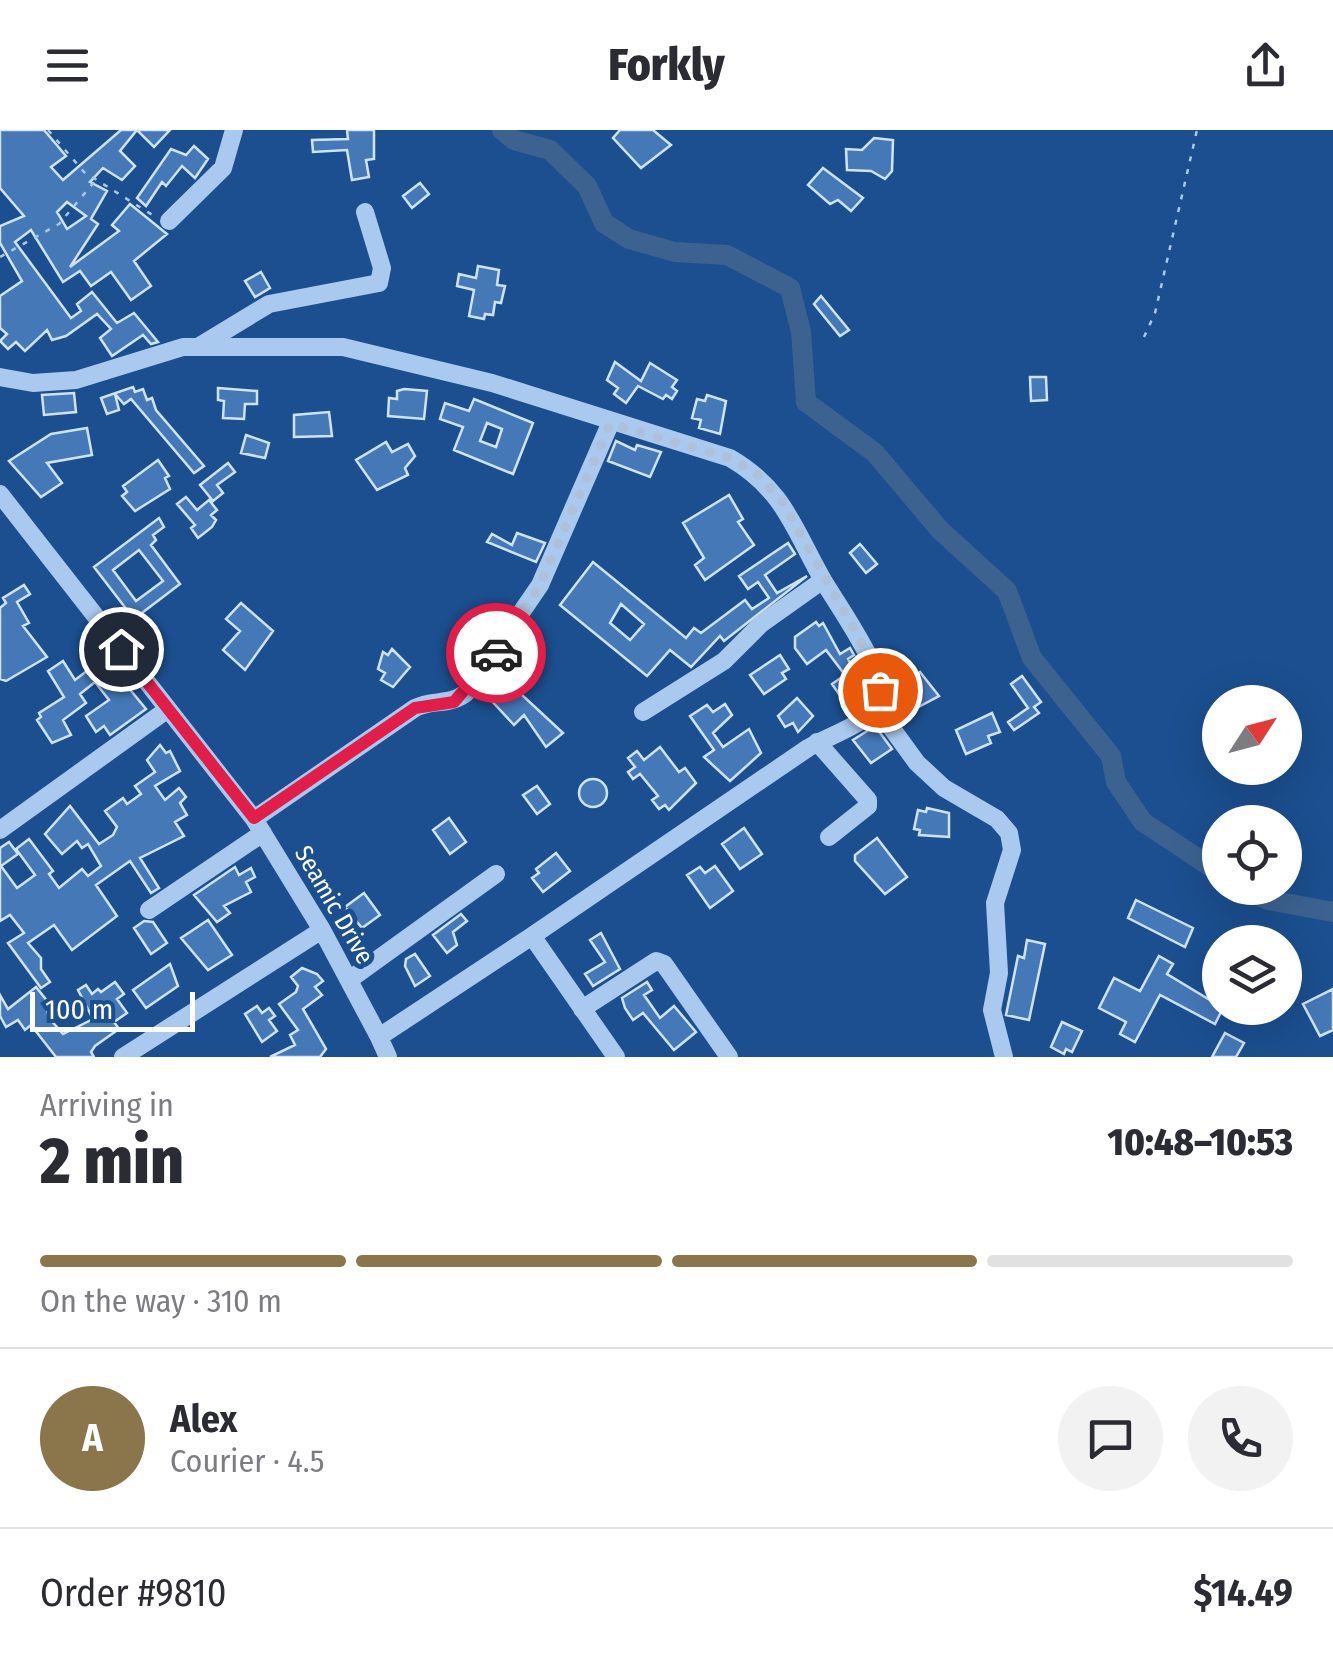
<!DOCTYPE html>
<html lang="en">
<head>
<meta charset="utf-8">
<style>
  body { margin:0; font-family:"Fira Sans Condensed",sans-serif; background:#f2f2f3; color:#2b2b33; height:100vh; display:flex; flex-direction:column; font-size:38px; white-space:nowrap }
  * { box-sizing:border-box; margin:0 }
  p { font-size:32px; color:#7c7c81 }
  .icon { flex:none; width:55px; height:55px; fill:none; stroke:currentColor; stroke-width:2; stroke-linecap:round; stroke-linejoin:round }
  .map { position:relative; height:927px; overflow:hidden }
  .details { display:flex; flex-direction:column; background:#fff; flex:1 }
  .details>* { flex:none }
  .needle { width:65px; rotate:54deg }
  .buttons { position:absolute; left:1202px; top:555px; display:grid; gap:20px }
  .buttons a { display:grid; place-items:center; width:100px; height:100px; border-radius:50%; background:#fff; box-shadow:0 10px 40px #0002; font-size:50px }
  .scale { position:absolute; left:30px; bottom:25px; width:165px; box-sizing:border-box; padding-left:10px; border:5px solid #fff; border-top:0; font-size:28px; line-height:35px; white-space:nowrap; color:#fff; -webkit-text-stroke:8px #1b4f8f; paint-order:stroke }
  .pin { position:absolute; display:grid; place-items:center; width:85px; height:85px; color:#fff; margin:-42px; border:5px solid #fff; border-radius:50%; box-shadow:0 2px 10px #0007 }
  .courier { position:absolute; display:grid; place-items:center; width:100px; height:100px; margin:-50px; border:8px solid #e11d48; border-radius:50%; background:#fff; color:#222; box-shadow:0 2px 12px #0007 }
  .overview em { font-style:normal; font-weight:800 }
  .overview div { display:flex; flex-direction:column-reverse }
  .overview { display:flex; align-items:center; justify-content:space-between; height:170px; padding:0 40px }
  h1 { font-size:65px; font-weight:800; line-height:75px }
  .bar { display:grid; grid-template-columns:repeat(4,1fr); gap:15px 10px; align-content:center; height:120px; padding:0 40px }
  .bar i { height:12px; border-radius:8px; background:#e1e1e2 }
  .bar .selected { background:#8a764a }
  .bar p { grid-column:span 4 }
  .line { display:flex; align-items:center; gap:25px; padding:0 40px; border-top:2px solid #e1e1e2 }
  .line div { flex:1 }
  .round { display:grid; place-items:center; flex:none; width:105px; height:105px; border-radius:52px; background:#f2f2f3 }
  header { display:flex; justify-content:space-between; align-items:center; height:130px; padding:0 40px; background:#fff; font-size:45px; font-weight:800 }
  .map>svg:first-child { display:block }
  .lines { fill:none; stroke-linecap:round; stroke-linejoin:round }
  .river { stroke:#3c6290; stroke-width:20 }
  .building { fill:#4478b7; stroke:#cfe3fa; stroke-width:2.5; fill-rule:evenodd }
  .path { stroke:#a9c9ee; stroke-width:2.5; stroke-dasharray:5 8; stroke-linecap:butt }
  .minor { stroke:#a9c9ee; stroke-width:18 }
  .done { stroke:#afc1d8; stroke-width:10; stroke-dasharray:0 18 }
  .route { stroke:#e11d48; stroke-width:12 }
  .labels { text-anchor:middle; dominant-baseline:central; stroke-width:10; stroke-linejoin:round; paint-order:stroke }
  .street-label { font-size:25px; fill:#fff; stroke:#1b4f8f }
</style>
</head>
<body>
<header><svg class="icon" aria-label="menu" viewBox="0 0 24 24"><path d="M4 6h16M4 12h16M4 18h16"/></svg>Forkly<svg class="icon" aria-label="share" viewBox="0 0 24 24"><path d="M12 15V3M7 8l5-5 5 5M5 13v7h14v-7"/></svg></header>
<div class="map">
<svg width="1333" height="927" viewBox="0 0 1333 927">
  <rect width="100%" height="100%" fill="#1b4f8f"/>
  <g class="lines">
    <!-- river -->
    <path class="river" d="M502,0L514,10L550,20L587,56L604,93L629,109L675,122L727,125L790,158L801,202L806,272L875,323L940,400L1007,461L1032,528L1111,626L1116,652L1143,692L1220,743
      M1245,758L1268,770L1333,782"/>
  </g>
  <!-- building -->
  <path class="building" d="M0,0H44L66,26L51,37L63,50L121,0H170L154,17L137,0L120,21L135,36L122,50L103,38L90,52L107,61L91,89L98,94L70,137L119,101L112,95L130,74L167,104L134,131L151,156L131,170L111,142L91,156L80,141L63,152L31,100L15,112L71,188L81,181L77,174L92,162L117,193L134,183L158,212L151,214L143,205L112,226L100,208L111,199L97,184L66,206L52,210L47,200L25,221L16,212L8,219L0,211L7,204L0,198V166L22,151L0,113V96L24,86L0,58ZM67,72L86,86L67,99L57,82Z
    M347,0H374V29L366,30L369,47L352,50L347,20L313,22L312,10L348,9Z
    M620,0H653L671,15L641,38L613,8Z
    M874,8L893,10L892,41L885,49L871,41L847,40L846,19L862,20Z
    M194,16L208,29L195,48L182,36L166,56L162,52L146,76L137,68L171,19L186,25Z
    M823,38L863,68L851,81L838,70L830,74L808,55Z
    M420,53L429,64L412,78L403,66Z
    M478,136L499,140L497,155L505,156L501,173L495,172L493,185L485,184L484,189L469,186L474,160L457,156L459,144L476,148Z
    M261,142L270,158L255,167L245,151Z
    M821,166L849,200L840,206L814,174Z
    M615,232L641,251L650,233L677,250L672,257L677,261L672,269L666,265L663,269L638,256L626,273L614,264L618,258L607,250Z
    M1030,247H1046L1047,270L1031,271Z
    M133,257L135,262L143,259L147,270L152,268L156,280L204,336L194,343L131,269L124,274L115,264L119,280L107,284L101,268Z
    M218,258L257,261V274H245L244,289L223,288L224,271L218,270Z
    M404,259L427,261L424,289L388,286L389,268L397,269V261Z
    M74,263L76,282L44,285L42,265Z
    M707,265L726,271L720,304L699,298L701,290L692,288L697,269L705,271Z
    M474,269L533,293L513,344L454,320L463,297L440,289L445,273L469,281ZM487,293L502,299L496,317L480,311Z
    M329,282L332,306L294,307V285Z
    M87,298L92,325L47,333L62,353L41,367L9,331L51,304Z
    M246,305L269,313L265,328L241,323Z
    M616,311L635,320L637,315L661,322L650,347L608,331Z
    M386,312L392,322L408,314L415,326L405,338L408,345L377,360L356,330Z
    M158,330L169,346L165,348L170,359L135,381L122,366L127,362L123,356Z
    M228,333L235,342L217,355L223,363L213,371L200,355Z
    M729,365L743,389L738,392L754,415L705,450L695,435L704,428L683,393Z
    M186,367L197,380L209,370L217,380L211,385L216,390L212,397L198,408L191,398L195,395L177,374Z
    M159,388L164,397L153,405L156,410L151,415L180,454L134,489L94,437ZM139,420L163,451L136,471L113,440Z
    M517,403L545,413L536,432L487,412L492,404L512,415Z
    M788,413L795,424L765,445L777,463L807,446L724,511L720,506L691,537L670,520L647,546L560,475L593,432L686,508L694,498L701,503L745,470L752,479L769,468L758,452L748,459L739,446ZM621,474L644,494L630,510L610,493Z
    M860,414L877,434L866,443L850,423Z
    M24,455L30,464L17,472L29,493L23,496L47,527L6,551L0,549V478L6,473L3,468Z
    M241,473L273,501L245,540L223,520L240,501L226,489Z
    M816,492L819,496L823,493L840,524L850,518L854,525L848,529L864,559L843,570L832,554L845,545L826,520L807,534L795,518V507Z
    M392,519L410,537L393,557L381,550L385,543L378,539L383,522L388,525Z
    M780,525L789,539L782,543L786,549L764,564L750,545Z
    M104,528L146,579L110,605L104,596L96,602L86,586L109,570L95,552L80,564L86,573L63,590L71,605L52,613L37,590L41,587L39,583L64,567L48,541L63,531L75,550Z
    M920,542L939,566L909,582L899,570L908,564L902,556Z
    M1022,546L1041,572L1034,577L1039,583L1014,600L1008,592L1028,578L1011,554Z
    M507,551L563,603L546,617L524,585L514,595L489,568Z
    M797,568L813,586L798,602L793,593L785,597L778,586Z
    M725,574L732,585L713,603L723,617L749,599L761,623L730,651L704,627L714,620L690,586L707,575L713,582Z
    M992,583L1000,602L988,606L991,613L966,624L956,600Z
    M875,596L892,619L871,633L853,610Z
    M160,615L166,623L170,621L180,641L155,656L165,670L179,658L186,667L180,673L187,685L175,692L184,706L140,728L159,758L151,763L130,731L96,755L117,786L72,820L54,795L28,813L41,828V839L50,852L41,858L8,813L24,803L10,785L0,791V718L9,712L18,724L1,736L17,758L35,745L16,719L29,709L53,741L49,744L59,758L82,739L88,746L101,736L88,714L82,718L77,711L62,724L45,704L70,676L99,714L113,705L117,697L105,681L123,668L127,674L141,664L135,656L155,642L147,630Z
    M660,617L679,642L685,638L696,653L669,680L665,675L659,679L652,670L658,666L640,644L633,649L628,642L635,637L628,628L637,621L644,630Z
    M579 663a14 14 0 1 1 28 0a14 14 0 1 1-28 0Z
    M537,656L550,674L537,684L523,665Z
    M927,678L949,683V707L919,705L920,700L914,699L918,680L926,682Z
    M449,688L466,712L450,724L433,700Z
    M744,698L762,724L740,739L722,714Z
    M877,708L907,747L885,764L855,731V725Z
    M556,723L570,741L543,762L532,748L539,743L536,739Z
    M715,736L733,761L710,778L687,745L700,737L705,743Z
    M235,737L239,745L251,738L255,747L246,752L251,762L224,776L230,783L217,792L194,765Z
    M364,763L380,785L362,798L345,777Z
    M1136,770L1193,798L1185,817L1128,788Z
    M461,784L467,791L453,802L457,815L447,823L433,805Z
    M208,790L232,825L208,840L181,808Z
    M144,791L153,792L167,813L151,824L134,798Z
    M601,803L620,839L593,856L585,844L605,832L590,810Z
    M1027,810L1045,814L1029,890L1006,885L1018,826L1024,828Z
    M415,824L430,846L415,856L405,836L406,829Z
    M1159,826L1173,834L1167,844L1223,878L1215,894L1160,865L1135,912L1120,904L1126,892L1099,878L1114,848L1140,861Z
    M170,834L178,856L146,878L133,860Z
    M302,838L317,844L323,851L315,857L322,865L303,879L326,919L320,927H270L295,915L290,905L298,900L279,874L296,862L298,856L291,847Z
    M115,852L124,864L117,869L127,883L114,892L119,899L95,916L91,922L94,927H56L31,895L25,900L18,890L6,897L0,886V865L8,879L36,857L52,877L47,880L49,888L63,904L93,889L78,860L86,855L92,864L98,859L101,862Z
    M647,852L652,860L644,865L660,888L674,876L696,902L674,920L643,883L633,890L625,878L622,868Z
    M1333,859V900L1320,906L1303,874Z
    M257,876L262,883L269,878L275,886L269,890L277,901L262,912L245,884Z
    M1062,892L1082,901L1072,922L1066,919L1064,924L1051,917Z
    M1225,903L1244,913L1236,927H1212Z"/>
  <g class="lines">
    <!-- path -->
    <path class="path" d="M48,0L84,42L154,86
      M0,127L59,94L95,51
      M1144,207L1155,183L1197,0"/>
    <!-- minor -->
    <path class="minor" d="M169,91L223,38L234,0
      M198,217L269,174L379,153L382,138L365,82
      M0,247L33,253L76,250L183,217H343L492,253L730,328C785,360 794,400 824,452C838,475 884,541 881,567C878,591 827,606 808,618C716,681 624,744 532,806
      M0,364L254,689L322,800L379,907L532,806L616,927
      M877,578L917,633L944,658L997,689L1009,703L1012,720L995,773L999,843L992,880L1004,927
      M643,582L724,531L761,494L823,450
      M817,612L868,670V676L829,707
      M254,689L415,578C432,569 449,576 466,563L540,455L610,294
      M0,700L168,579
      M149,780L263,703
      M349,850L496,744
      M582,879L656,831L664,834L729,927
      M379,907L388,927
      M123,927L322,800"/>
  </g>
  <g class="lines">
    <!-- done -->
    <path class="done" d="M496,523L540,455L610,294L730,328L757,344L782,371L860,510L880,560"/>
    <!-- route -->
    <path class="route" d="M121,519L254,688L415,578L454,572L496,523"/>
  </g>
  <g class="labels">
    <!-- street labels -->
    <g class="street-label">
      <text transform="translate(334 775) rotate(60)">Seamic Drive</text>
    </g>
  </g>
</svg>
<div class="buttons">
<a><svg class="needle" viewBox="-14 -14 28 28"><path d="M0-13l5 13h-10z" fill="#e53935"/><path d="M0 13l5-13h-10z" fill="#7c7c81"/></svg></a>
<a><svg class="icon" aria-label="locate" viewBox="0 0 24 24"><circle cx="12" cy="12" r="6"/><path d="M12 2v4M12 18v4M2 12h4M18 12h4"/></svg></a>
<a><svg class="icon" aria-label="layers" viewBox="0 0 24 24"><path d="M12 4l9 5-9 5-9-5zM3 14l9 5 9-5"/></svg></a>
</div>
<div class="scale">100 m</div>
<div class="pin" style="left:880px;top:560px;background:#ea580c"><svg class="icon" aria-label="bag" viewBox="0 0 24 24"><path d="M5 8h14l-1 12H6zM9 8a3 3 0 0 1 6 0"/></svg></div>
<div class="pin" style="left:121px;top:519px;background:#1f2937"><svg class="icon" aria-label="home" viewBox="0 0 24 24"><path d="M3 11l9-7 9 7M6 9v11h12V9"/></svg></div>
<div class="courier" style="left:496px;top:523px"><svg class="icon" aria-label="car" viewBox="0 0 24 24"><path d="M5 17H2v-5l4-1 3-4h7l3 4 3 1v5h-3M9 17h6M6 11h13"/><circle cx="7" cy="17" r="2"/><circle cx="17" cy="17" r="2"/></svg></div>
</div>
<section class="details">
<div class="overview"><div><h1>2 min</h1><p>Arriving in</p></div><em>10:48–10:53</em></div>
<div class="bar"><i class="selected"></i><i class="selected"></i><i class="selected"></i><i></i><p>On the way · 310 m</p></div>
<div class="line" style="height:180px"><b class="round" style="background:#8a764a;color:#fff">A</b><div><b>Alex</b><p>Courier · 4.5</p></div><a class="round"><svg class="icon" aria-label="chat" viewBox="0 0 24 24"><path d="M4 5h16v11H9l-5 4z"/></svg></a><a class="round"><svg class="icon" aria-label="phone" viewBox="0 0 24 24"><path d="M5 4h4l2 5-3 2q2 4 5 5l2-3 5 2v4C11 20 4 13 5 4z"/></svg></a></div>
<div class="line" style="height:130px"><div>Order #9810</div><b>$14.49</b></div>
</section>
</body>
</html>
